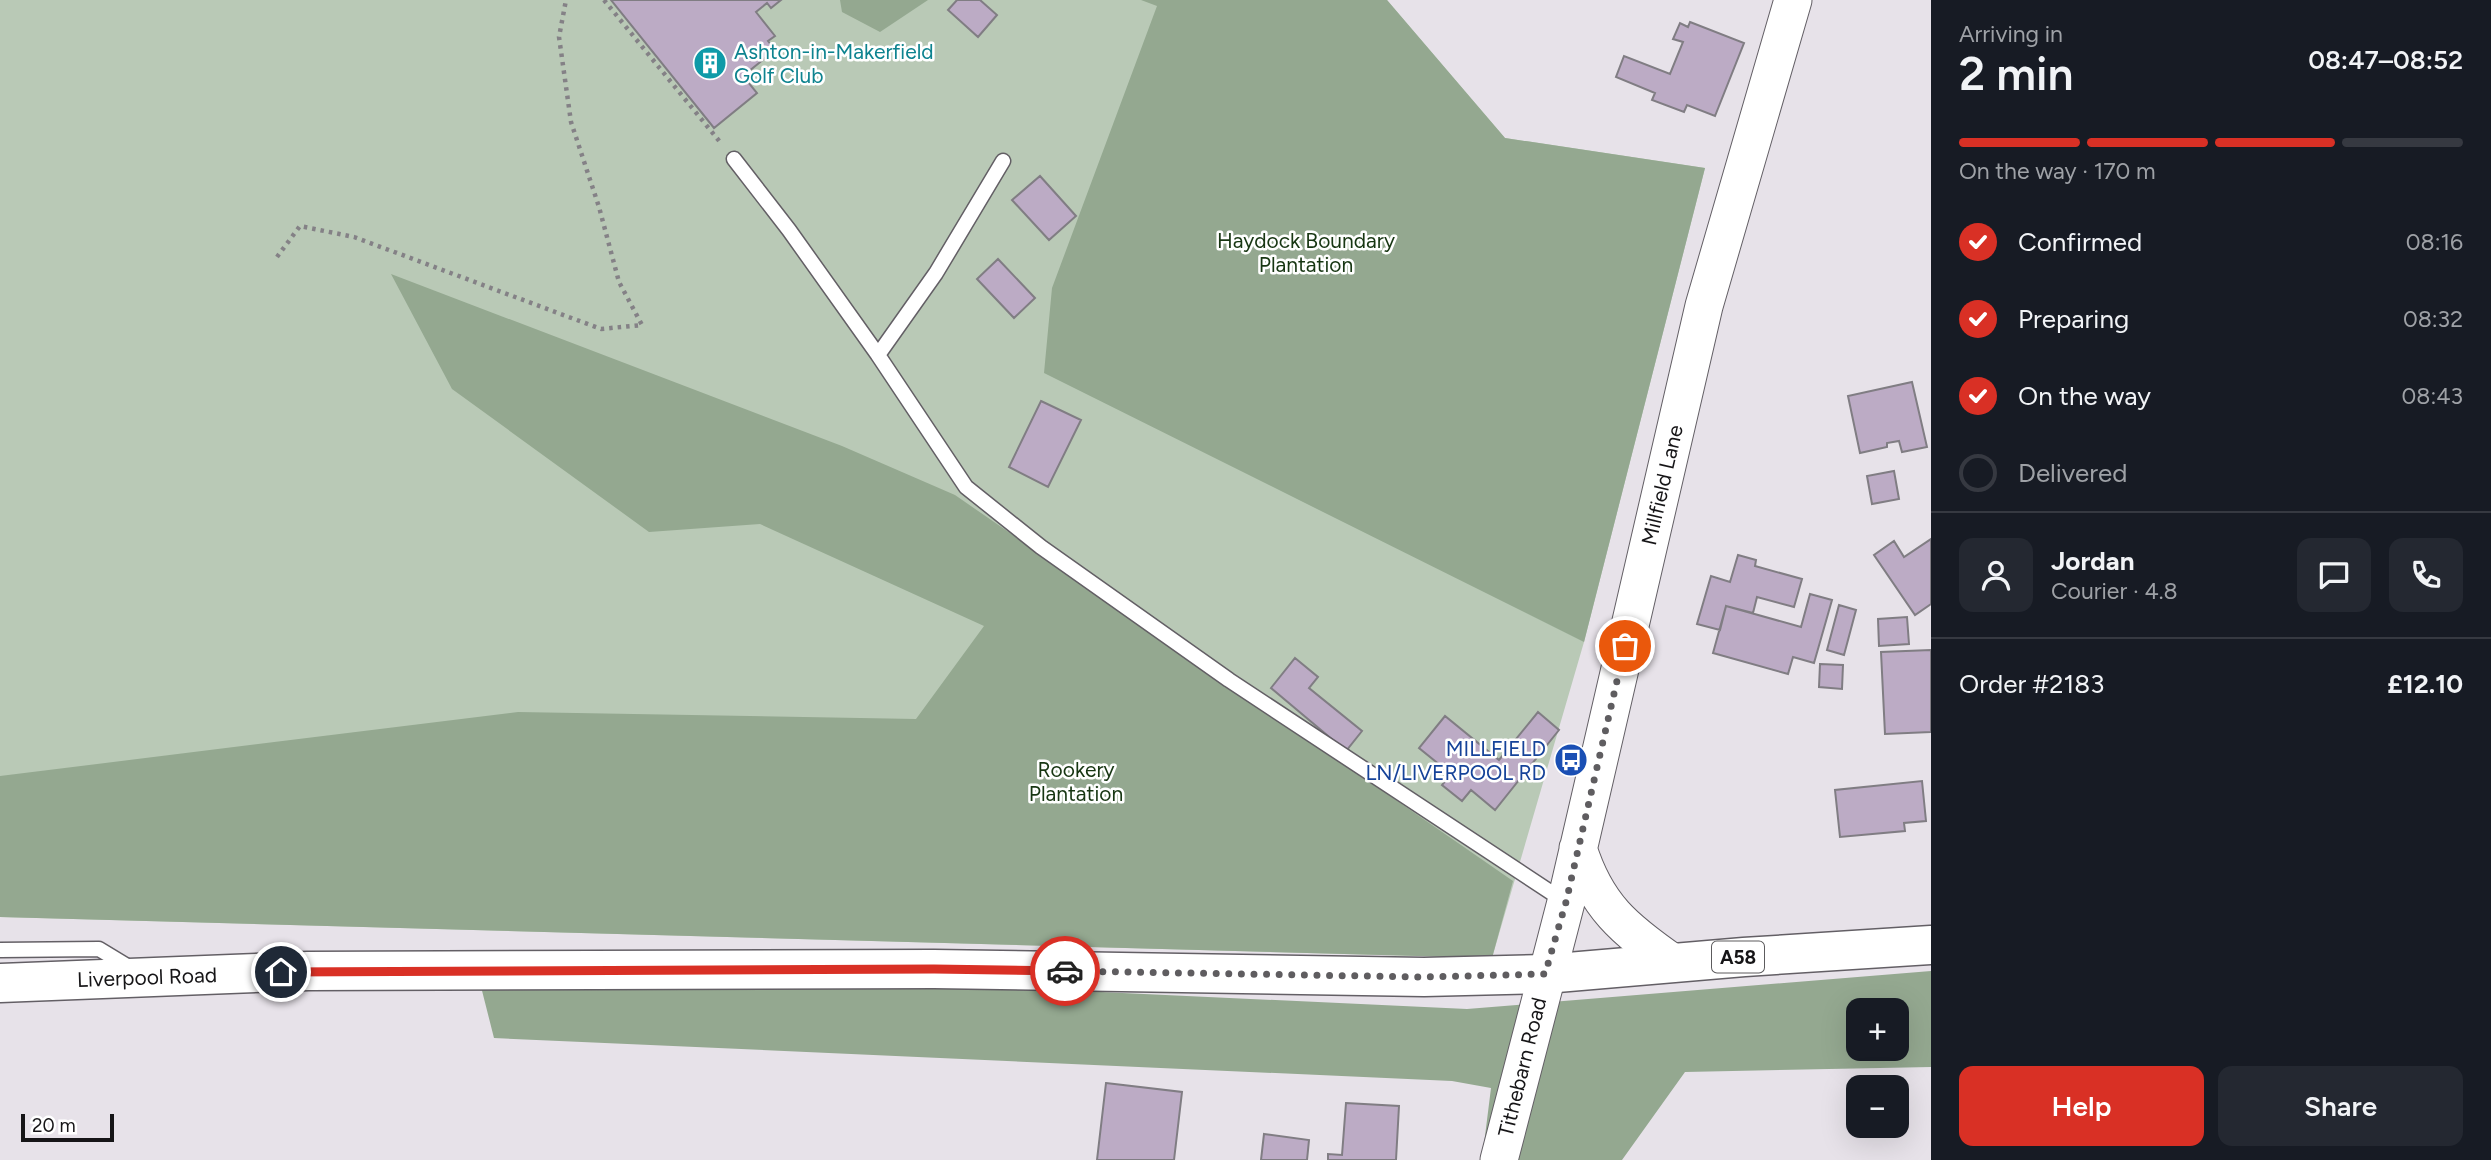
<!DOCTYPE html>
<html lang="en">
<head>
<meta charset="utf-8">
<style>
  body { margin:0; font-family:Figtree,sans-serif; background:#242831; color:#f1f3f6; height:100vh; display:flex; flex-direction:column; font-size:26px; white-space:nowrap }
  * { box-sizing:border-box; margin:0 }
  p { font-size:23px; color:#9ea1a6 }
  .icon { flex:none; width:38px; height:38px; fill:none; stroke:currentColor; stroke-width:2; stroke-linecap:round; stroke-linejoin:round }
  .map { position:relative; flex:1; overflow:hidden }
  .sheet { display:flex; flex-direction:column; background:#171b24; width:560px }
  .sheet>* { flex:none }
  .buttons { position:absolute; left:1846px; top:998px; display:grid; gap:14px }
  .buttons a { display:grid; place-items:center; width:63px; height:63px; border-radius:14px; background:#171b24; box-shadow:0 7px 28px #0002; font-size:35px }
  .scale { position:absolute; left:21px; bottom:18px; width:93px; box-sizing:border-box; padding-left:7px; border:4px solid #161517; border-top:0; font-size:19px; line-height:24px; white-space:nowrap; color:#161517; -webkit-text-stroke:5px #fff; paint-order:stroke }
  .pin { position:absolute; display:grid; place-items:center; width:60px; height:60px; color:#fff; margin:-30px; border:4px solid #fff; border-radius:50%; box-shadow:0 2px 7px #0007 }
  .courier { position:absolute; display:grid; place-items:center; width:70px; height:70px; margin:-35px; border:5px solid #d93025; border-radius:50%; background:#fff; color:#222; box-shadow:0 2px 9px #0007 }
  .summary em { font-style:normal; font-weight:600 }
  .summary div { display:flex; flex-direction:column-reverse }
  .summary { display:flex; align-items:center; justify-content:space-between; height:119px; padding:0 28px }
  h1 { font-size:46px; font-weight:600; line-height:52px }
  .bar { display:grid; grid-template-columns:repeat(4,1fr); gap:10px 7px; align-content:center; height:84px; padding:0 28px }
  .bar i { height:9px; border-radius:5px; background:#363941 }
  .bar .current { background:#d93025 }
  .bar p { grid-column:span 4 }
  .line { display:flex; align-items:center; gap:18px; padding:0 28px; border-top:2px solid #363941 }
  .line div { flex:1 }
  .round { display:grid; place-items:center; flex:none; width:74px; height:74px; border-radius:14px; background:#242831 }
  ol { padding:0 28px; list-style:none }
  li { display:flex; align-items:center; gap:21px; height:77px }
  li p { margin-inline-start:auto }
  li .icon { padding:7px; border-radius:50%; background:#d93025; color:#fff; stroke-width:4 }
  li:last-child { color:#9ea1a6 }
  li i { width:38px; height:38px; border:4px solid #363941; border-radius:50% }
  .cta { display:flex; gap:14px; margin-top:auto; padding:14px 28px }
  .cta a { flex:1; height:80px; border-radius:14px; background:#d93025; color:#fff; font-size:28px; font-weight:600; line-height:80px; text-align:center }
  .cta a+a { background:#242831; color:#f1f3f6 }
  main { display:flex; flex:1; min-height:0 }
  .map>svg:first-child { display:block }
  .green { fill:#b9c9b6 }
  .forest { fill:#94a890; fill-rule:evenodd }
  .building { fill:#bcabc5; stroke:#807d83; stroke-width:2 }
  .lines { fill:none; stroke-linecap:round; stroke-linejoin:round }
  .lane-casing { stroke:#635f65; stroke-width:17 }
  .secondary-casing { stroke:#635f65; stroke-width:39 }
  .highway-casing { stroke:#635f65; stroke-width:41 }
  .path { stroke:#848186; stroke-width:4.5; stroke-dasharray:3.5 5; stroke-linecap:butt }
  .lane { stroke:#fff; stroke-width:14 }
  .secondary { stroke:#fff; stroke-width:37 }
  .highway { stroke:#fff; stroke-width:38 }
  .done { stroke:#5f5d60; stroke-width:7; stroke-dasharray:0 12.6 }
  .route { stroke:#d93025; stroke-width:9 }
  .labels { text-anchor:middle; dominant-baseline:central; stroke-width:5; stroke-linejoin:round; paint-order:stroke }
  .shield { fill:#fff; stroke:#5c5b5d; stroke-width:2 }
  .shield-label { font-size:19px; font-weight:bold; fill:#161517 }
  .culture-label { font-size:21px; fill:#0d838f; stroke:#fff; text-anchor:start }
  .park-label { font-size:21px; fill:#173612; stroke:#fff }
  .street-label { font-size:21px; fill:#161517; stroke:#fff }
  .transit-label { font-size:21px; fill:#164399; stroke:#fff; text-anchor:end }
</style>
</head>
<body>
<main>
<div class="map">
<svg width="1931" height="1160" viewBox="0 0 1931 1160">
  <rect width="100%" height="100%" fill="#e7e2e9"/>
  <!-- green -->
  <path class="green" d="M0,0H1387L1505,138L1705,168L1584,642L1492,958L0,917Z"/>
  <!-- forest -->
  <path class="forest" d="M840,0H928L880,32L842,12Z
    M1141,0H1387L1505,138L1705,168L1584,642L1044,373L1052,288L1157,6Z
    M391,274L842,446L955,495L1513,881L1492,958L0,917V776L518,712L916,719L984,626L760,524L649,532L452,389Z
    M475,963L1467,1009L1931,971V1067L1685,1072L1622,1160H1482L1491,1088L1452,1081L494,1038ZM1858,1010H1897V1048H1858Z"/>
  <!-- building -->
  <path class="building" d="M611,0H781L771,8L767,3L756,12L775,36L768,41L775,50L743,76L757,93L714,128Z
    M957,0H980L997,15L978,37L948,10Z
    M1690,22L1744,43L1715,116L1687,105L1684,112L1652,100L1655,93L1616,77L1624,56L1670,74L1683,42L1673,39L1680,23L1688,27Z
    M1040,176L1076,216L1049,240L1012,200Z
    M998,259L1035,298L1014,318L977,279Z
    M1912,382L1927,447L1902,452L1899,441L1887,443V447L1860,453L1848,396Z
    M1041,401L1081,420L1048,487L1009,467Z
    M1894,471L1899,499L1872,504L1867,476Z
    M1931,539V604L1915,615L1874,555L1894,541L1904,557Z
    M1738,555L1756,560L1755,566L1802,579L1794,607L1757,597L1753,613L1726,606L1720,630L1697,624L1711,576L1730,582Z
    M1810,594L1832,600L1814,663L1793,657L1788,674L1713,653L1726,606L1801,627Z
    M1839,605L1856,610L1844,655L1827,650Z
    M1907,617L1909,644L1879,646L1878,619Z
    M1931,650V732L1885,734L1881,652Z
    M1295,658L1318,677L1309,688L1362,731L1346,751L1271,688Z
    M1820,664L1843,665L1842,689L1819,687Z
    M1538,712L1559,730L1495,810L1471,790L1462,801L1442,785L1451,774L1419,748L1445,716L1499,760Z
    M1922,781L1926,821L1904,823L1905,831L1840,837L1835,790Z
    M1106,1083L1182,1092L1174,1160H1097Z
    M1346,1103L1399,1106L1396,1160H1328V1154L1342,1155Z
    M1264,1134L1309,1140L1307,1160H1261Z"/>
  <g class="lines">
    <defs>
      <path id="lane" d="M734,159L789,230L878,355L966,487L1041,547L1229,680L1564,901
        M878,355L936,273L1003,161
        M0,950L99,949L132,969"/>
      <path id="secondary" d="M1578,848C1596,906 1624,929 1673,963
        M1499,1160L1566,902L1704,306L1793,0"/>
      <path id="highway" d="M0,983L308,971L934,969L1424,977L1545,974L1744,957L1931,945"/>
    </defs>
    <!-- lane casing -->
    <use href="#lane" class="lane-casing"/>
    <!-- secondary casing -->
    <use href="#secondary" class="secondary-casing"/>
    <!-- highway casing -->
    <use href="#highway" class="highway-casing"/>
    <!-- path -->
    <path class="path" d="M604,0L720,142
      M277,257L300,226L354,237L601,329L642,325L619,282L599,207L571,122L559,37L566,0"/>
    <!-- lane -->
    <use href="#lane" class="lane"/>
    <!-- secondary -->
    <use href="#secondary" class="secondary"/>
    <!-- highway -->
    <use href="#highway" class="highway"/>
  </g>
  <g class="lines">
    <!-- done -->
    <path class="done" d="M1065,971L1424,977L1545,974L1566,902L1625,646"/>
    <!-- route -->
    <path class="route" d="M281,972L934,969L1065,971"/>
  </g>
  <!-- icons -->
  <defs>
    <symbol id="building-disc" viewBox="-11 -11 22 22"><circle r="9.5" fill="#0f9aa8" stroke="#fff"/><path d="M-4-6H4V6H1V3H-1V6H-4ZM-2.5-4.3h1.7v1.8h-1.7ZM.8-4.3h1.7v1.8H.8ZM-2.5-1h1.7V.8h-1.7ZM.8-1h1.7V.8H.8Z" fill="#fff"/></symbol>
    <symbol id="bus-disc" viewBox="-11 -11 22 22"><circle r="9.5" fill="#1a4fb4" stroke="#fff"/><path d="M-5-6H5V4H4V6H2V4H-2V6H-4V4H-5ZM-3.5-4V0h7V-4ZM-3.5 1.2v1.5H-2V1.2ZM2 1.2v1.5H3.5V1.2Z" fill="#fff"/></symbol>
  </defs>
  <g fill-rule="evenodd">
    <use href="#building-disc" x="691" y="44" width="38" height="38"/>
    <use href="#bus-disc" x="1552" y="741" width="38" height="38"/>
  </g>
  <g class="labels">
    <!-- shield labels -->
    <rect class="shield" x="1712" y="941.5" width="52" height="31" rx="5"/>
    <g class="shield-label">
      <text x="1738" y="957">A58</text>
    </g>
    <!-- culture labels -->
    <g class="culture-label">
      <text x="734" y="51">Ashton-in-Makerfield<tspan x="734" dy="24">Golf Club</tspan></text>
    </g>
    <!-- park labels -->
    <g class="park-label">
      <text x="1306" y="240">Haydock Boundary<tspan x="1306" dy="24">Plantation</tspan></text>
      <text x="1076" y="769">Rookery<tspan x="1076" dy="24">Plantation</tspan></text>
    </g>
    <!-- street labels -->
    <g class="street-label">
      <text transform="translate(1662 485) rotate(-77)">Millfield Lane</text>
      <text transform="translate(147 977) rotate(-2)">Liverpool Road</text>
      <text transform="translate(1522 1067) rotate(-76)">Tithebarn Road</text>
    </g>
    <!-- transit labels -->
    <g class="transit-label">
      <text x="1546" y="748">MILLFIELD<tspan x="1546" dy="24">LN/LIVERPOOL RD</tspan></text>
    </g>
  </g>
</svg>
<div class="buttons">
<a>+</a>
<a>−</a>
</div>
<div class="scale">20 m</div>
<div class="pin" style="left:1625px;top:646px;background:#ea580c"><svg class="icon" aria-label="bag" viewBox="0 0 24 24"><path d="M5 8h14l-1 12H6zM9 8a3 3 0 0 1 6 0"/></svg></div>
<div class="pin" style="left:281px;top:972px;background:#1f2937"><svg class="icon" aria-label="home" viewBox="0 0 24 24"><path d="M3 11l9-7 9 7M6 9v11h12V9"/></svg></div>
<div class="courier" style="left:1065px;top:971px"><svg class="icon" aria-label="car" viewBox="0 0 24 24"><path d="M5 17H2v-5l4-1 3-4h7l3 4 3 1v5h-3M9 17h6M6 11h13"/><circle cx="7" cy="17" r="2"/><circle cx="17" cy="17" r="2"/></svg></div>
</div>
<section class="sheet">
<div class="summary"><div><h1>2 min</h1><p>Arriving in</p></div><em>08:47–08:52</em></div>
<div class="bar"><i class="current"></i><i class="current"></i><i class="current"></i><i></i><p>On the way · 170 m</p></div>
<ol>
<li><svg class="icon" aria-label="check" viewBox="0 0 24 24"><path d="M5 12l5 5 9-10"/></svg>Confirmed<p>08:16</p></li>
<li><svg class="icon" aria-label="check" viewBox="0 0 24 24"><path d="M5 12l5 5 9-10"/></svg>Preparing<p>08:32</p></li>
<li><svg class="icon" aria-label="check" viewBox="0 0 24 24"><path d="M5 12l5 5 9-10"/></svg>On the way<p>08:43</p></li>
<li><i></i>Delivered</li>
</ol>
<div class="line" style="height:126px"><a class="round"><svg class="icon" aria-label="person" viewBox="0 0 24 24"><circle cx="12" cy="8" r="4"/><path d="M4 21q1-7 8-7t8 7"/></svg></a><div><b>Jordan</b><p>Courier · 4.8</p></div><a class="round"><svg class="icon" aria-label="chat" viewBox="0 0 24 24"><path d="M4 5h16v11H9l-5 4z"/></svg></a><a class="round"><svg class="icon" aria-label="phone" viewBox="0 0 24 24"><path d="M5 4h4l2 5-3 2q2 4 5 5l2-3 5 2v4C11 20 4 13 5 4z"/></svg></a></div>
<div class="line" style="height:91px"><div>Order #2183</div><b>£12.10</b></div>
<div class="cta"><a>Help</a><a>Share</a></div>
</section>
</main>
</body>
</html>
